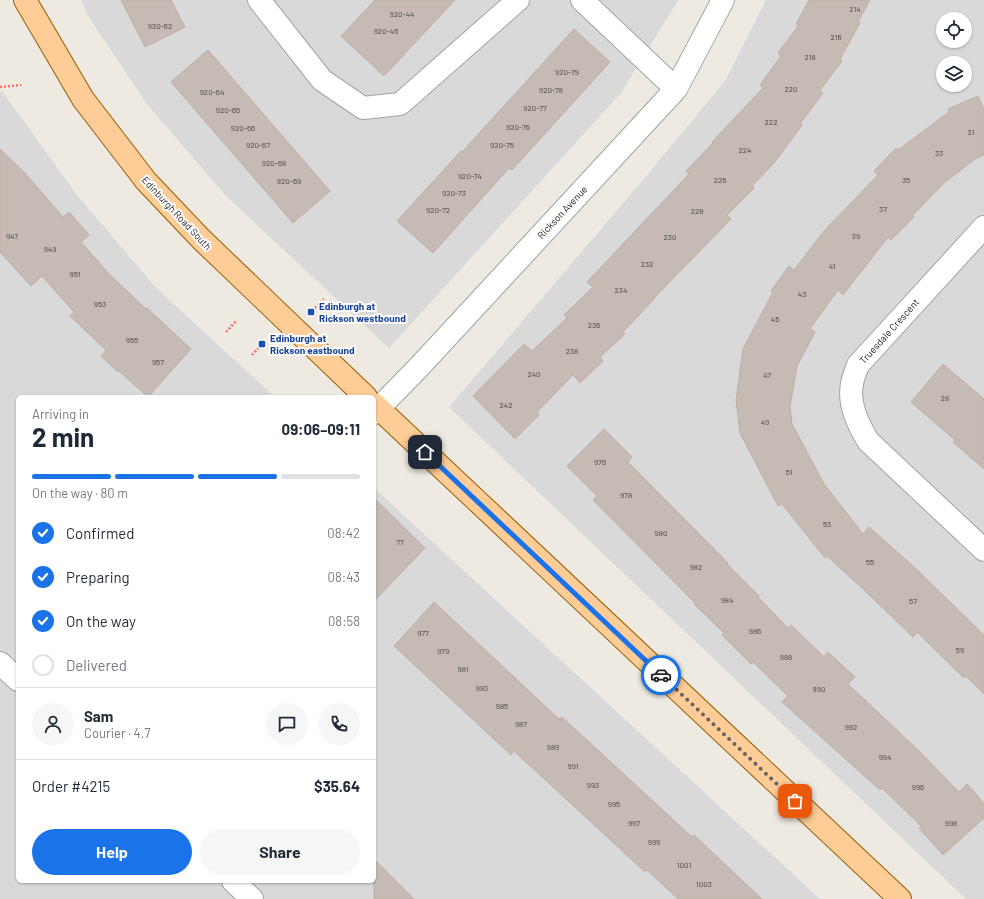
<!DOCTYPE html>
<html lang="en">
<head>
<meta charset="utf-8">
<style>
  body { margin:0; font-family:Barlow,sans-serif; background:#f6f6f7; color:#1f2937; height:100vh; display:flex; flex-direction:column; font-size:15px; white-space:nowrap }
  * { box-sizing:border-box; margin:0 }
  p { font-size:13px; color:#747a83 }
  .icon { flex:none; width:22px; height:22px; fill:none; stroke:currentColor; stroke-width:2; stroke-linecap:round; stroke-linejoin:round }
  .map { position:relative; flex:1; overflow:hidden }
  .side { position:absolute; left:16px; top:395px; width:360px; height:488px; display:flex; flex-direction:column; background:#fff; border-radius:6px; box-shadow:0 1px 3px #0004 }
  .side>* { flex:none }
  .controls { position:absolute; left:936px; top:12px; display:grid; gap:8px }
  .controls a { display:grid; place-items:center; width:36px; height:36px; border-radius:50%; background:#fff; box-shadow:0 1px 3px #0004; font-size:20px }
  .pin { position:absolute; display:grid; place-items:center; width:34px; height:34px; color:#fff; margin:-17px; border-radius:8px; box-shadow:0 2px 6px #0006 }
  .courier { position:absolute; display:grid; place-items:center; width:40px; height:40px; margin:-20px; border:3px solid #1a73e8; border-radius:50%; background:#fff; color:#222; box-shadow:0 1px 5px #0007 }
  .head em { font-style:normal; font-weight:700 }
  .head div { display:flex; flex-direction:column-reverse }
  .head { display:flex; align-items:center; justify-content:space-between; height:68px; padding:0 16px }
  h1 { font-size:26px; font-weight:700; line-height:30px }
  .bar { display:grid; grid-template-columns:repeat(4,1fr); gap:6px 4px; align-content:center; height:48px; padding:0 16px }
  .bar i { height:5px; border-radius:3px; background:#e0e1e3 }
  .bar .on { background:#1a73e8 }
  .bar p { grid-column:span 4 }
  .line { display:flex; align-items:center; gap:10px; padding:0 16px; border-top:1px solid #e0e1e3 }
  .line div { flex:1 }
  .round { display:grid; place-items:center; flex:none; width:42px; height:42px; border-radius:21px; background:#f6f6f7 }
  ol { padding:0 16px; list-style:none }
  li { display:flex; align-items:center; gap:12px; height:44px }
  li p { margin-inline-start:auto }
  li .icon { padding:4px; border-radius:50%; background:#1a73e8; color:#fff; stroke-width:4 }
  li:last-child { color:#747a83 }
  li i { width:22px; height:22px; border:2px solid #e0e1e3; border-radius:50% }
  .primary-button { display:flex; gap:8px; margin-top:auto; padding:8px 16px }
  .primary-button a { flex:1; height:46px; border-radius:24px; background:#1a73e8; color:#fff; font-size:16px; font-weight:700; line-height:46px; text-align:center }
  .primary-button a+a { background:#f6f6f7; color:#1f2937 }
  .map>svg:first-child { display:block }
  .residential { fill:#dad9d9; fill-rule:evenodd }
  .building { fill:#c5bbb4; stroke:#c0aea3 }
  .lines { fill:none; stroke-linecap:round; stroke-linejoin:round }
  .minor-casing { stroke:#a3a3a3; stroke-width:24 }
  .major-casing { stroke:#945c00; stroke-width:24 }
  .path { stroke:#fd6c63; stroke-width:2.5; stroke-dasharray:2 2; stroke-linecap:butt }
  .minor { stroke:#fff; stroke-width:22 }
  .major { stroke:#fecc96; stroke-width:22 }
  .done { stroke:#666461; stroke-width:4; stroke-dasharray:0 7.2 }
  .route { stroke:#1a73e8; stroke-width:5 }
  .transit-dot { fill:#1a4fb4; stroke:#fff; stroke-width:1.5 }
  .labels { text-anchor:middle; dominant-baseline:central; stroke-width:4; stroke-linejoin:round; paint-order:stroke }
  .number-label { font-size:8px; fill:#464442 }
  .street-label { font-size:10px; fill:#1c1c1c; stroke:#fff }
  .transit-label { font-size:10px; font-weight:bold; fill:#164399; stroke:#fff; text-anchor:start }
</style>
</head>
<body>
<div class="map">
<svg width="984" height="899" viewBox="0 0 984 899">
  <rect width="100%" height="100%" fill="#eee9e1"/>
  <!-- residential -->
  <path class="residential" d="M81,0H678L621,93L389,348L226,196L147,104L90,19Z
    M766,0H984V899H966L449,407L638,186L725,81ZM943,19H965V41H943ZM943,63H965V85H943Z
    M2,91L77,195L158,290L275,397H18V881H374V488L820,899H0V93Z"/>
  <!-- building -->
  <path class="building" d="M121,0H171L185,27L145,47Z
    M375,0H455L384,76L341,36Z
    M809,0H870L858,22L860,23L840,59L842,61L820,90L823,93L800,124L802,125L775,162L752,186L754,188L727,215L731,219L654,298H655L623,332L625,334L600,357L603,361L580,383L573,375L537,412L539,415L515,439L473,396L524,344L532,351L567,318L564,315L593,287L587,282L689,174L686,171L713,143L712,142L763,88L760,85L781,56L778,53L799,25L796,24Z
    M574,29L610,62L512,170L509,168L433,253L397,221L461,151L462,152Z
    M208,50L330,191L293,223L171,82Z
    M978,96L984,109V155L975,159L944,183L912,216L914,217L891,240L888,237L843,295L838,290L810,329L815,332L797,366L790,407L792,424L824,484L863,534L869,527L913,566L984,635V694L966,676L964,678L917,632L913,637L863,589L827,556L825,558L782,504L778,506L740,433L736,400L743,349L773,292L771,291L789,266L794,270L824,231L878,175L874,171L896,148L898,150L949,112L948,109Z
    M0,149L24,172L63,217L69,212L89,235L81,242L109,274L146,309L147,308L191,349L148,397L119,371L118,372L101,356L106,350L70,316L74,312L42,276L31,286L0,252Z
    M943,364L984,399V469L953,442L955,440L911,402Z
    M604,429L632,457L628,462L728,563L727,564L759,596L758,597L788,628L791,625L824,657L828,652L855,677L848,684L918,750L959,792L967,784L984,803V818L943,855L919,828L921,826L882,788L880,790L782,702L788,696L753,662L751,664L722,635L724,633L694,604L695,603L593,500L597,496L567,466Z
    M374,498L425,548L374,601Z
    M434,602L559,719L562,717L692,837L694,835L762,899H678L647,870L645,872L514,751L511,755L394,646Z
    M374,859L414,899H374Z"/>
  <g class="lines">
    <defs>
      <path id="minor" d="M259,0L322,80L363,108L400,104L518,0
        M582,0L676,89
        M984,227L858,365C856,371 853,377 852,384C848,404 858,424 868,441L984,550
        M374,413L419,367L676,89L723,0
        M0,663L18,680
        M233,881L252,899"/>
      <path id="major" d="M25,0L83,99L146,181L201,239L366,397
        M374,404L900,899"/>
    </defs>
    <!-- minor casing -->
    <use href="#minor" class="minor-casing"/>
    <!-- major casing -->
    <use href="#major" class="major-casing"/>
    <!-- path -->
    <path class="path" d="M0,87L21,85
      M312,311L324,299
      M226,332L237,320
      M252,355L262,344"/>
    <!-- minor -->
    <use href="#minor" class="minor"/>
    <!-- major -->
    <use href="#major" class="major"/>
  </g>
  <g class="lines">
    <!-- done -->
    <path class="done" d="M661,675L795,801"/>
    <!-- route -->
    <path class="route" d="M425,452L661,675"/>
  </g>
  <!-- markers -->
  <g class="transit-dot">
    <rect x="307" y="308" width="8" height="8" rx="2"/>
    <rect x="258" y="340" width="8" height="8" rx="2"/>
  </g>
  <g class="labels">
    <!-- number labels -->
    <g class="number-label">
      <text x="855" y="9">214</text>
      <text x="402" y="14">920-44</text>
      <text x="160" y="26">920-62</text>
      <text x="386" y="31">920-45</text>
      <text x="836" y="37">216</text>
      <text x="810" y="57">218</text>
      <text x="567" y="72">920-79</text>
      <text x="791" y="89">220</text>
      <text x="551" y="90">920-78</text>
      <text x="212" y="92">920-64</text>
      <text x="535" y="108">920-77</text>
      <text x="228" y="110">920-65</text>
      <text x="771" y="122">222</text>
      <text x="518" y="127">920-76</text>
      <text x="243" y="128">920-66</text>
      <text x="971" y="132">31</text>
      <text x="258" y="145">920-67</text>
      <text x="502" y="145">920-75</text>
      <text x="745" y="150">224</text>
      <text x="939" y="153">33</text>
      <text x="274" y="163">920-68</text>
      <text x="470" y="176">920-74</text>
      <text x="720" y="180">226</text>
      <text x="906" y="180">35</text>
      <text x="289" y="181">920-69</text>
      <text x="454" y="193">920-73</text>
      <text x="883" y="209">37</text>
      <text x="438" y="210">920-72</text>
      <text x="697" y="211">228</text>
      <text x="12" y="236">947</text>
      <text x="856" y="236">39</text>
      <text x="670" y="237">230</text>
      <text x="50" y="249">949</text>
      <text x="647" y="264">232</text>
      <text x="832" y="266">41</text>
      <text x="75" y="274">951</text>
      <text x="621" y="290">234</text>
      <text x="802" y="294">43</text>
      <text x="100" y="304">953</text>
      <text x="775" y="319">45</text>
      <text x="594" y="325">236</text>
      <text x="132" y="340">955</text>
      <text x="572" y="351">238</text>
      <text x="158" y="362">957</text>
      <text x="534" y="374">240</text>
      <text x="767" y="375">47</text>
      <text x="945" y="398">28</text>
      <text x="506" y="405">242</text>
      <text x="765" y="422">49</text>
      <text x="600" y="462">976</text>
      <text x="789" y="472">51</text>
      <text x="626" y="495">978</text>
      <text x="827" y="524">53</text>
      <text x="661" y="533">980</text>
      <text x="400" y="542">77</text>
      <text x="870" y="562">55</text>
      <text x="696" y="567">982</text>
      <text x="727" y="600">984</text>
      <text x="913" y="601">57</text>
      <text x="755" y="631">986</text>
      <text x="423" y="633">977</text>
      <text x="960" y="650">59</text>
      <text x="443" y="651">979</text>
      <text x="786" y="657">988</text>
      <text x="463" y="669">981</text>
      <text x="482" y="688">983</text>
      <text x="819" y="689">990</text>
      <text x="502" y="706">985</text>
      <text x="521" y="724">987</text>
      <text x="851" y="727">992</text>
      <text x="553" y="747">989</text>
      <text x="885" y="757">994</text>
      <text x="573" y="766">991</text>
      <text x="593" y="785">993</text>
      <text x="918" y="787">996</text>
      <text x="614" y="804">995</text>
      <text x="634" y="823">997</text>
      <text x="951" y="823">998</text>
      <text x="654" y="842">999</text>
      <text x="684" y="865">1001</text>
      <text x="704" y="884">1003</text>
    </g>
    <!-- street labels -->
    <g class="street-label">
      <text transform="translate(562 212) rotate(-47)">Rickson Avenue</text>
      <text transform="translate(177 213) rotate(47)">Edinburgh Road South</text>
      <text transform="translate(889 331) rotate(-48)">Truesdale Crescent</text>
    </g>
    <!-- transit labels -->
    <g class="transit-label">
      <text x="319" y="306">Edinburgh at<tspan x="319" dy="12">Rickson westbound</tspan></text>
      <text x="270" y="338">Edinburgh at<tspan x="270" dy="12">Rickson eastbound</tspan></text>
    </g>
  </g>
</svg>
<div class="controls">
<a><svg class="icon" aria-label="locate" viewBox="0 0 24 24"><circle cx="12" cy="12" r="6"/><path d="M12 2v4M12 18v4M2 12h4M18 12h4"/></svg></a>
<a><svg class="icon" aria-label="layers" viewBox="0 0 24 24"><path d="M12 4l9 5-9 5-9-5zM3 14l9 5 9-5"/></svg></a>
</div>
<div class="pin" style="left:795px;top:801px;background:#ea580c"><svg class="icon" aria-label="bag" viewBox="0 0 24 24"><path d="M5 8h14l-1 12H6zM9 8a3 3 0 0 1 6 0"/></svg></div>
<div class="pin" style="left:425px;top:452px;background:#1f2937"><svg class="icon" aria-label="home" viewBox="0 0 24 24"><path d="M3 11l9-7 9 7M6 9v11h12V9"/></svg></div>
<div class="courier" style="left:661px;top:675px"><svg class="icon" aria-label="car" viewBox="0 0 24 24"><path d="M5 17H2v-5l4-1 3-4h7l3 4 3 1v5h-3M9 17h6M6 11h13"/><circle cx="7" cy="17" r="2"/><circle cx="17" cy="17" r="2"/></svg></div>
<section class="side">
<div class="head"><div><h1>2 min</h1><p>Arriving in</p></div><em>09:06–09:11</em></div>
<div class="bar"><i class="on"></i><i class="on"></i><i class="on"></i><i></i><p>On the way · 80 m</p></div>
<ol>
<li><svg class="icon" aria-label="check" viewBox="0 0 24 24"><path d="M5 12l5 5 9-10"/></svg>Confirmed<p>08:42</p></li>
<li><svg class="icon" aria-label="check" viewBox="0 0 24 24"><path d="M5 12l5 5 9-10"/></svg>Preparing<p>08:43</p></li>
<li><svg class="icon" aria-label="check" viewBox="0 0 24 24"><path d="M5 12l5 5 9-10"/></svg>On the way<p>08:58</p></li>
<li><i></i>Delivered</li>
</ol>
<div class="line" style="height:72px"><a class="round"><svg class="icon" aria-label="person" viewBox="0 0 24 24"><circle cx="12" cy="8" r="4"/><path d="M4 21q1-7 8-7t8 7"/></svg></a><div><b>Sam</b><p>Courier · 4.7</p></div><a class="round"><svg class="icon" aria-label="chat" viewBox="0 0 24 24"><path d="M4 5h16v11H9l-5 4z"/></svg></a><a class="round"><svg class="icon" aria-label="phone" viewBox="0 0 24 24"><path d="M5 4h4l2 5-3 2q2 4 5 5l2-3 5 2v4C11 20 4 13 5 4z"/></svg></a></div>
<div class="line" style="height:52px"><div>Order #4215</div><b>$35.64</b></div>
<div class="primary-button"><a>Help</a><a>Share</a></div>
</section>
</div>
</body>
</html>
